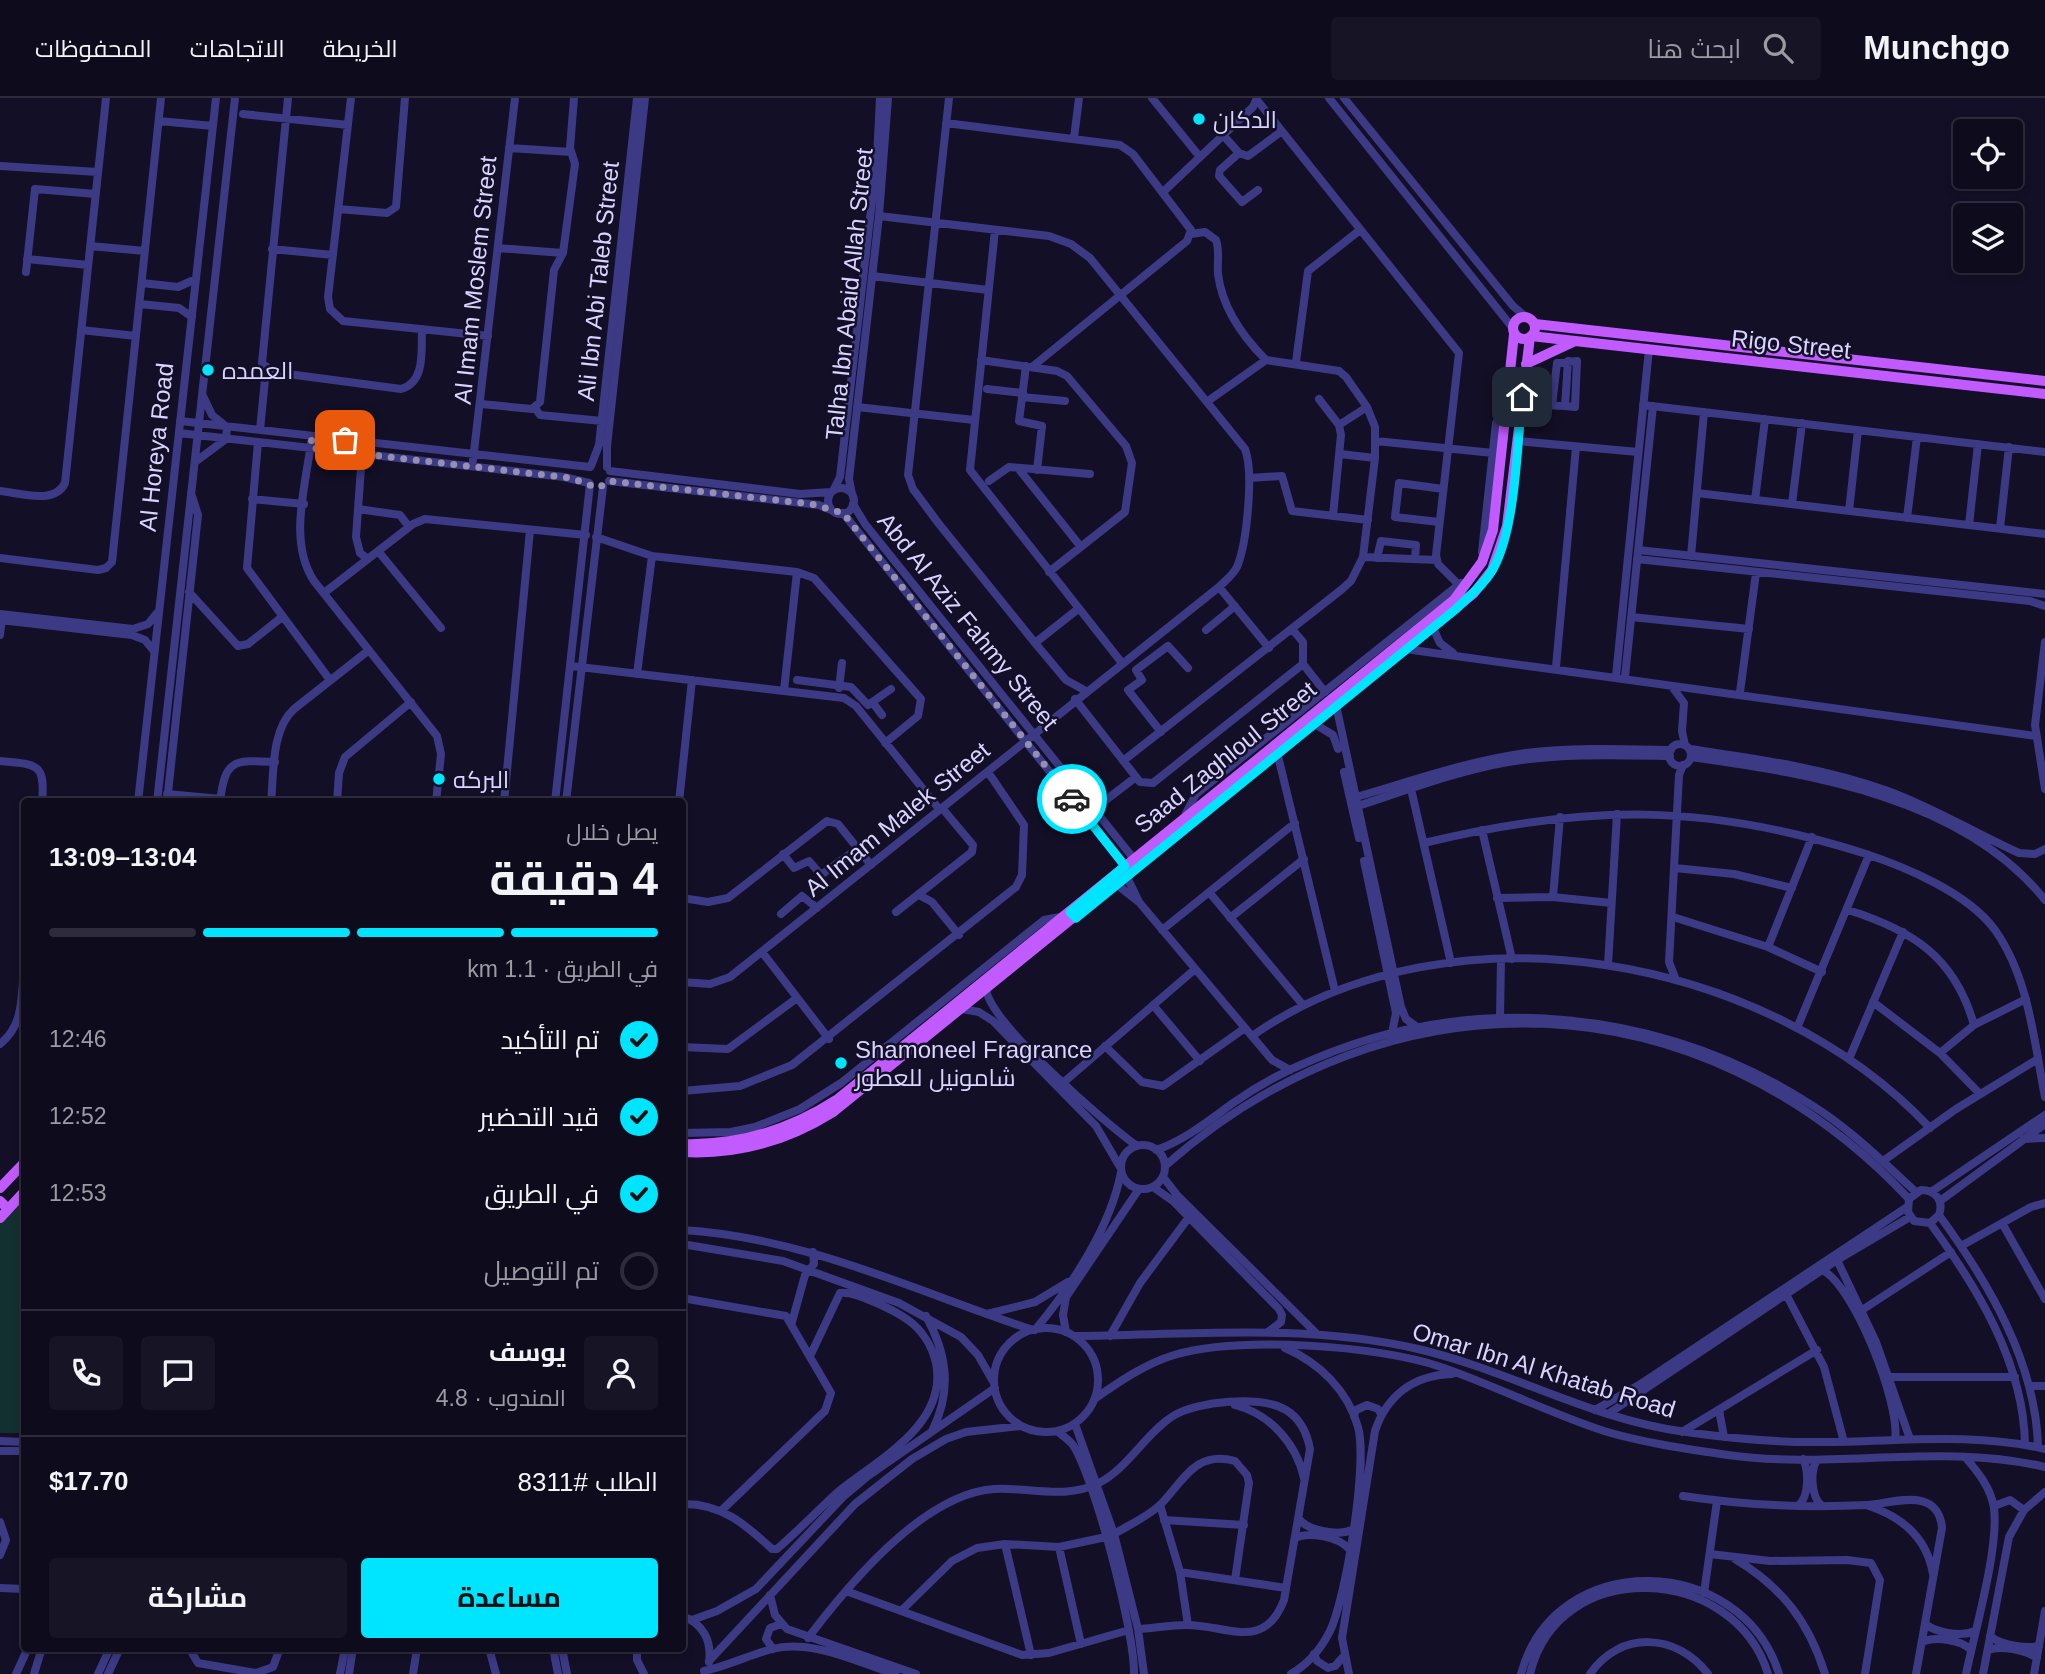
<!DOCTYPE html>
<html lang="ar">
<head>
<meta charset="utf-8">
<style>
  body { margin:0; font-family:Helvetica,Cairo,sans-serif; background:#171425; color:#f1f3f6; direction:rtl; height:100vh; display:flex; flex-direction:column; font-size:26px; white-space:nowrap }
  * { box-sizing:border-box; margin:0 }
  p { font-size:23px; color:#9b9ba3 }
  .icon { flex:none; width:38px; height:38px; fill:none; stroke:currentColor; stroke-width:2; stroke-linecap:round; stroke-linejoin:round }
  .map { position:relative; flex:1; overflow:hidden; direction:ltr }
  .panel { position:absolute; left:21px; top:700px; width:665px; height:854px; display:flex; flex-direction:column; background:#0e0b1c; border-radius:7px; box-shadow:0 4px 10px #0003,0 0 0 2px #2e2b3b; direction:rtl }
  .panel>* { flex:none }
  .controls { position:absolute; left:1953px; top:21px; display:grid; gap:14px }
  .controls a { display:grid; place-items:center; width:70px; height:70px; border-radius:7px; background:#0e0b1c; box-shadow:0 4px 10px #0003,0 0 0 2px #2e2b3b; font-size:35px }
  .pin { position:absolute; display:grid; place-items:center; width:60px; height:60px; color:#fff; margin:-30px; border-radius:14px; box-shadow:0 4px 10px #0006 }
  .courier { position:absolute; display:grid; place-items:center; width:70px; height:70px; margin:-35px; border:5px solid #00e5ff; border-radius:50%; background:#fff; color:#222; box-shadow:0 2px 9px #0007 }
  .overview em { font-style:normal; font-weight:700 }
  .overview div { display:flex; flex-direction:column-reverse }
  .overview { display:flex; align-items:center; justify-content:space-between; height:119px; padding:0 28px }
  h1 { font-size:46px; font-weight:700; line-height:52px }
  .bar { display:grid; grid-template-columns:repeat(4,1fr); gap:10px 7px; align-content:center; height:84px; padding:0 28px }
  .bar i { height:9px; border-radius:5px; background:#2e2b3b }
  .bar .on { background:#00e5ff }
  .bar p { grid-column:span 4 }
  .line { display:flex; align-items:center; gap:18px; padding:0 28px; border-top:2px solid #2e2b3b }
  .line div { flex:1 }
  .round { display:grid; place-items:center; flex:none; width:74px; height:74px; border-radius:7px; background:#171425 }
  ol { padding:0 28px; list-style:none }
  li { display:flex; align-items:center; gap:21px; height:77px }
  li p { margin-inline-start:auto }
  li .icon { padding:7px; border-radius:50%; background:#00e5ff; color:#111; stroke-width:4 }
  li:last-child { color:#9b9ba3 }
  li i { width:38px; height:38px; border:4px solid #2e2b3b; border-radius:50% }
  .cta { display:flex; gap:14px; margin-top:auto; padding:14px 28px }
  .cta a { flex:1; height:80px; border-radius:7px; background:#00e5ff; color:#111; font-size:28px; font-weight:700; line-height:80px; text-align:center }
  .cta a+a { background:#171425; color:#f1f3f6 }
  header { display:flex; align-items:center; gap:42px; box-sizing:border-box; height:98px; padding:0 35px; background:#0e0b1c; border-bottom:2px solid #2e2b3b }
  header strong { font-size:33px }
  nav { display:flex; gap:38px; margin-inline-start:auto; font-size:24px }
  .search { width:490px; height:63px; background:#171425; display:flex; align-items:center; gap:18px; box-sizing:border-box; padding:0 24px; border-radius:7px; color:#9b9ba3; font-size:26px }
  .map>svg:first-child { display:block }
  .green { fill:#12302f }
  .lines { fill:none; stroke-linecap:round; stroke-linejoin:round }
  .minor { stroke:#3d3a85; stroke-width:8 }
  .major { stroke:#c25bff; stroke-width:10 }
  .done { stroke:#948fb3; stroke-width:7; stroke-dasharray:0 12.6 }
  .route { stroke:#00e5ff; stroke-width:9 }
  .poi-dot { fill:#00e5ff; stroke:#130f26; stroke-width:2.5 }
  .labels { text-anchor:middle; dominant-baseline:central; stroke-width:5; stroke-linejoin:round; paint-order:stroke }
  .poi-label { font-size:24px; fill:#d9d4ff; stroke:#130f26; text-anchor:start }
  .street-label { font-size:24px; fill:#d9d4ff; stroke:#130f26 }
</style>
</head>
<body>
<header>
<strong>Munchgo</strong>
<div class="search"><svg class="icon" aria-label="search" viewBox="0 0 24 24"><circle cx="10" cy="10" r="6"/><path d="M15 15l6 6"/></svg>ابحث هنا</div>
<nav><a>الخريطة</a><a>الاتجاهات</a><a>المحفوظات</a></nav>
</header>
<div class="map">
<svg width="2045" height="1576" viewBox="0 0 2045 1576">
  <rect width="100%" height="100%" fill="#130f26"/>
  <!-- green -->
  <path class="green" d="M24,1099V1335H0V1124Z"/>
  <g class="lines">
    <!-- minor -->
    <path class="minor" d="M288,0L262,265L273,274L401,291C426,284 421,252 422,231
      M351,0L328,199L330,211L343,223L488,238
      M949,0L908,377L913,391L939,426L1035,545L1066,582L1086,593
      M1152,0L1200,59
      M1329,0L1512,229
      M1344,0L1513,208L1526,219
      M1257,2L1459,255L1436,457L1438,466L1459,487
      M243,16L348,27
      M159,23L213,28
      M946,25L1120,47L1133,56L1191,132L1187,143L1032,269
      M1223,37L1239,55L1248,58L1282,33
      M1074,40L1079,0
      M509,50L571,54
      M1239,55L1220,72L1219,78L1242,104L1258,92
      M0,68L98,74
      M1163,94L1253,9L1257,0
      M338,111L387,115L396,109L405,0
      M995,132L970,372L1122,565
      M1191,136L1205,134L1216,142C1220,153 1217,164 1218,176C1222,209 1243,239 1266,262
      M90,148L145,153
      M498,150L563,155
      M272,151L333,157
      M27,161L88,167
      M26,174L35,91L96,96
      M872,178L988,192
      M142,185L178,189L196,181
      M140,206L179,210L192,219
      M81,232L136,238
      M981,262L1057,273L1067,278L1126,348L1132,365L1125,414L1049,474
      M1296,264L1308,173L1360,132
      M1026,268L1019,323L1042,328L1037,372
      M987,291L1023,295
      M1022,299L1065,303
      M1319,301L1339,327L1341,337L1333,418
      M481,306L532,311L540,304L554,172L563,155L575,66L570,50L574,0
      M1552,307L1557,265L1577,263L1575,309L1565,308
      M1643,307L2045,354
      M857,309L974,322
      M535,310L540,317L602,323
      M1520,317L1545,307L1565,308L1568,263
      M180,323L590,369
      M1339,327L1367,309
      M260,332L266,271
      M179,335L564,379L589,385
      M312,338C307,383 287,443 314,483L437,638L441,656L436,704
      M1376,343L1493,355
      M1517,343L1638,354
      M258,344L247,470L330,582
      M362,356L356,439L360,455L368,461
      M1340,356L1375,360
      M473,362L515,0
      M195,364L226,341L227,329L212,317L203,298
      M591,368L599,347L637,0
      M607,369V348L645,0
      M1018,370L1081,449
      M610,373L800,396L831,394
      M1249,380L1282,378L1292,413L1368,422
      M609,383L819,407L831,412
      M989,383L1009,369L1090,376
      M828 403a13 13 0 1 1 26 0a13 13 0 1 1-26 0Z
      M834,391L840,379L877,60L880,0
      M0,393C20,395 55,407 65,385L106,0
      M1697,395L2045,436
      M852,396L849,381L879,118L888,0
      M252,401L304,406
      M1755,402L1765,321
      M853,406L865,426L1134,761
      M1792,406L1802,325
      M358,411L400,417L409,429
      M1849,413L1858,332
      M843,415L1125,768
      M1907,420L1917,339
      M1439,424L1395,419L1399,385L1443,391
      M1969,427L1978,346
      M2000,430L2009,349
      M596,439L652,458L797,474L814,480L921,601L918,618L885,645
      M1638,452L2045,496
      M378,453L441,530
      M1482,454L1496,325L1507,306
      M1691,458L1704,314
      M1363,459L1437,462
      M0,460L98,472L106,470L112,464L161,0
      M1377,460L1381,443L1416,447L1415,461
      M1637,461L2030,503L2045,508
      M1219,489L1269,550
      M189,494L238,548L248,546L282,519
      M324,495L413,426L425,421L586,437
      M0,516L133,531L148,526L157,515
      M1631,519L1749,531
      M0,522L132,537L145,542L154,553
      M1433,530L1440,545L1453,555
      M1206,532L1235,508
      M0,537L2,519
      M2045,544L2035,627L2045,691
      M1035,545L1078,511
      M1405,551L2036,638
      M1303,566L1325,594
      M571,568L844,600L856,608L940,712
      M1556,569L1576,349
      M637,576L652,458
      M1616,578L1649,251
      M1625,579L1653,308
      M797,582L851,589L868,607L891,591
      M839,590L842,565
      M1673,590L1684,605L1682,633L1685,647
      M784,592L797,474
      M1740,594L1756,475
      M1075,601L1136,679L1140,684L1153,685L1303,566V544L1292,531
      M873,605L882,617
      M1336,607L1401,909L1406,921L1417,929
      M1313,625L1333,637L1338,651
      M1161,634L1128,592L1142,582L1136,572L1168,548L1188,570
      M1669 657a11 11 0 1 1 22 0a11 11 0 1 1-22 0Z
      M1690,651C1757,661 1824,670 1888,693C1934,710 1975,735 2019,755L2035,756L2045,751
      M1277,654L1335,893
      M1691,659C1812,676 1964,700 2045,802
      M0,663C35,667 46,663 42,704
      M1123,663L1341,492L1351,483L1363,459L1375,360V329L1367,309L1346,279L1339,273L1266,262L1208,303
      M1344,674L1359,740
      M1411,691L1451,865
      M167,696L221,701
      M1356,699C1412,683 1468,663 1526,655C1574,649 1623,651 1671,652
      M138,704L216,0
      M157,704L235,0
      M167,704L198,417L191,395
      M220,704C225,660 235,662 275,664
      M271,704C274,674 271,632 294,611L369,552
      M337,704L339,675L345,659L411,604
      M504,704L530,432
      M555,704L590,386
      M566,704L603,389
      M679,704L692,582
      M1358,708C1407,692 1457,673 1508,664C1562,655 1615,657 1670,658
      M1094,711L1136,679
      M1186,715L1196,696L1461,485
      M1482,732L1512,861
      M1424,745C1584,706 1706,705 1863,755C1906,769 1968,795 1995,832C2029,880 2034,943 2045,999
      M783,756L794,770L809,763L821,777L850,756
      M1364,763L1396,915L1392,935
      M1675,770L1734,776L1792,790
      M1126,777L1139,804
      M1116,786L1139,804L1272,962L1290,972
      M1209,794L1303,907
      M919,797L932,804L959,837
      M1553,799L1560,719
      M682,800L708,804L728,800L827,723L838,726L871,767
      M1497,800L1553,799L1611,805
      M1848,812C1912,832 1955,859 1974,927
      M896,814L972,754L973,747L942,710
      M781,816L802,798L817,810
      M1673,819L1768,849L1822,874
      M1230,820L1304,761
      M1162,832L1295,725
      M1768,849L1812,739
      M762,854L829,941
      M1608,867L1617,716
      M1676,882L1669,864L1679,677L1683,667
      M682,884L710,886L730,879L1219,489C1225,483 1233,477 1237,469C1247,445 1254,374 1245,351L1090,160L1071,146L1049,138L879,118
      M986,892C993,928 1105,1025 1137,1048
      M1873,904L1940,955L1980,996
      M1153,907L1200,963
      M962,911L979,914L993,923L1096,1028L1120,1069
      M1500,920L1501,861
      M1797,930L1869,757
      M1252,938C1451,799 1768,857 1930,1030
      M0,946C24,927 21,900 24,871
      M1105,948L1142,984L1163,988L1245,930
      M682,949L728,951L797,900
      M1940,955L1974,927L2026,901
      M1849,961L1903,834
      M1064,984L1194,872
      M682,993L740,988L792,967L1016,789L1022,777L1024,727L988,674
      M682,1035L731,1034L755,1029L800,1011L841,985L1044,822L1065,818
      M2024,1041L2045,1040
      M1121 1069a22 22 0 1 1 44 0a22 22 0 1 1-44 0Z
      M1156,1052C1185,1042 1208,1023 1233,1005C1257,988 1285,973 1312,962C1475,892 1661,911 1810,1006C1849,1030 1882,1063 1916,1094
      M1883,1063L1956,1011L2038,961
      M1165,1068C1393,867 1700,879 1909,1101
      M1163,1079L1177,1097L1317,1236
      M1153,1089L1173,1103L1279,1211L1282,1217L1281,1224L1268,1234
      M1931,1094L2045,1017
      M1940,1103L2045,1026
      M1939,1117L1930,1125L1914,1123L1908,1114L1909,1101L1921,1092C1936,1092 1944,1103 1939,1117C1988,1184 2036,1264 2038,1349
      M1930,1125C1977,1189 2024,1265 2025,1347
      M2002,1125L2045,1201
      M682,1132C805,1139 918,1194 1033,1232
      M682,1146L783,1163L899,1205L961,1239L978,1257L994,1285
      M1961,1148L2031,1109L2045,1105
      M1837,1162L1876,1244L1910,1341
      M1822,1172C1854,1187 1901,1307 1895,1342
      M1786,1196L1824,1269L1844,1344
      M682,1200L786,1218L831,1295L825,1313L721,1413
      M1862,1212L1951,1154
      M987,1216L1035,1204L1068,1184
      M926,1218C947,1256 952,1292 933,1331
      M792,1224L805,1177L814,1166L813,1154
      M994 1282a52 52 0 1 1 104 0a52 52 0 1 1-104 0Z
      M1035,1232C1070,1190 1111,1129 1121,1074
      M1066,1234L1063,1217L1066,1199L1139,1091
      M1074,1238C1188,1237 1306,1225 1418,1251C1509,1272 1592,1322 1686,1334C1728,1340 1770,1344 1812,1344C1890,1345 1968,1333 2045,1351
      M1110,1238L1140,1185L1189,1119
      M1285,1250C1320,1265 1348,1293 1358,1329C1368,1365 1346,1500 1330,1533C1321,1551 1308,1566 1291,1576
      M1890,1279H2015
      M2029,1288H2045
      M1096,1300C1120,1283 1145,1266 1174,1257C1239,1238 1377,1247 1441,1269C1496,1288 1549,1315 1604,1333C1644,1345 1687,1351 1728,1357C1833,1372 1941,1344 2045,1369
      M1235,1307C1270,1316 1296,1345 1304,1380
      M1595,1312L1639,1287L1907,1109
      M1719,1312L1724,1339
      M1608,1316L1837,1162L1910,1119
      M1354,1318L1356,1312L1367,1307L1378,1311L1381,1316
      M1075,1326L1114,1436L1138,1531L1144,1576
      M1057,1333C1063,1338 1068,1341 1073,1347C1095,1381 1135,1535 1134,1576
      M1682,1334L1817,1252
      M0,1343L24,1344
      M0,1353H24
      M1965,1359C1978,1374 1991,1390 1994,1410C1999,1451 1975,1532 1966,1576
      M1817,1362C1810,1373 1811,1398 1821,1407
      M1683,1398C1743,1407 1806,1410 1867,1407C1884,1406 1905,1399 1921,1403C1935,1406 1941,1417 1942,1430L1916,1576
      M682,1406C721,1405 745,1426 772,1451H777C798,1433 818,1412 839,1393C879,1361 948,1326 936,1265C932,1248 922,1232 908,1222C896,1213 853,1192 840,1195L811,1256
      M1160,1407L1180,1474L1188,1527
      M1799,1407C1809,1398 1809,1373 1803,1361
      M1869,1408C1902,1419 1927,1440 1933,1476
      M1994,1408L2010,1402L2024,1412
      M1299,1421C1308,1433 1338,1438 1352,1432
      M1164,1422L1244,1427
      M0,1424L6,1442L0,1457
      M1114,1436C1129,1427 1149,1418 1161,1406C1184,1382 1196,1352 1235,1363L1247,1377L1249,1385L1235,1482
      M1295,1440C1309,1433 1339,1439 1349,1451
      M1005,1446L1031,1557
      M1059,1449L1081,1546
      M1710,1456L1770,1463L1847,1462L1871,1465L1880,1482L1865,1576
      M1735,1461C1782,1489 1809,1524 1825,1576
      M1180,1474L1286,1490
      M0,1490L24,1491
      M846,1493L1022,1557L1049,1555L1129,1532
      M1704,1495L1717,1403
      M770,1497L775,1517L787,1531L916,1576
      M901,1513L952,1463L977,1450L1005,1446L1059,1449L1106,1439
      M682,1518C703,1525 712,1543 709,1564
      M692,1522L717,1513L756,1491L843,1399L868,1378L995,1290
      M1925,1526C1937,1535 1961,1539 1975,1533
      M1990,1538C2000,1547 2026,1551 2039,1548
      M808,1540C848,1487 924,1396 994,1391C1029,1389 1065,1402 1099,1385C1128,1370 1145,1336 1173,1318C1197,1303 1261,1297 1286,1312C1301,1321 1307,1335 1310,1351L1284,1502C1264,1554 1227,1527 1187,1527C1171,1527 1154,1530 1138,1531
      M1922,1544C1935,1538 1962,1542 1971,1552
      M189,1550L198,1565L256,1575L273,1569L280,1550
      M489,1550L496,1576
      M553,1550L558,1576
      M562,1550L567,1576
      M637,1550V1562L644,1576
      M773,1551L766,1541L770,1530L781,1526
      M1988,1552C2000,1547 2026,1552 2037,1560
      M1314,1556L1317,1563L1328,1570L1335,1568L1344,1558
      M709,1563L855,1406L912,1361L946,1341L966,1334L1021,1328
      M704,1573C728,1568 749,1557 772,1551C812,1541 857,1564 895,1576
      M16,1576L28,1550
      M34,1576L42,1550
      M98,1576L110,1550
      M108,1576L120,1550
      M340,1576L345,1550
      M349,1576L353,1550
      M413,1576L417,1550
      M1349,1576L1342,1540L1375,1333C1387,1297 1414,1277 1452,1276
      M1521,1576C1555,1449 1742,1455 1779,1576
      M1530,1576C1558,1457 1735,1466 1768,1576
      M1590,1576C1620,1532 1677,1535 1708,1576
      M1983,1576L2009,1439L2024,1412L2045,1394
      M2034,1576L2045,1513"/>
    <!-- major -->
    <path class="major" d="M1513 230a11 11 0 1 1 22 0a11 11 0 1 1-22 0Z
      M1535,226L2045,283
      M1531,238L2045,296
      M1526,266L1573,244
      M682,1046C740,1048 790,1032 838,1001L1454,502L1482,464L1493,432L1514,236
      M682,1054C737,1057 787,1043 833,1014L1474,495L1492,472L1507,428L1530,239
      M0,1090L24,1065
      M0,1103L8,1111
      M0,1120L24,1094"/>
  </g>
  <g class="lines">
    <!-- done -->
    <path class="done" d="M345,342L312,338L311,350L571,380L598,390L609,383L811,406L843,415L1072,701"/>
    <!-- route -->
    <path class="route" d="M1072,701L1125,768L1070,814L1076,820L1456,511C1469,498 1484,487 1493,471C1516,430 1517,347 1522,299"/>
  </g>
  <!-- markers -->
  <g class="poi-dot">
    <circle cx="1199" cy="21" r="7"/>
    <circle cx="208" cy="272" r="7"/>
    <circle cx="439" cy="681" r="7"/>
    <circle cx="841" cy="965" r="7"/>
  </g>
  <g class="labels">
    <!-- poi labels -->
    <g class="poi-label">
      <text x="1213" y="21">الدكان</text>
      <text x="222" y="272">العمده</text>
      <text x="453" y="681">البركه</text>
      <text x="855" y="951">Shamoneel Fragrance<tspan x="855" dy="28">شامونيل للعطور</tspan></text>
    </g>
    <!-- street labels -->
    <g class="street-label">
      <text transform="translate(475 182) rotate(-84)">Al Imam Moslem Street</text>
      <text transform="translate(598 183) rotate(-84)">Ali Ibn Abi Taleb Street</text>
      <text transform="translate(849 196) rotate(-84)">Talha Ibn Abaid Allah Street</text>
      <text transform="translate(1791 246) rotate(6)">Rigo Street</text>
      <text transform="translate(156 349) rotate(-84)">Al Horeya Road</text>
      <text transform="translate(968 523) rotate(51)">Abd Al Aziz Fahmy Street</text>
      <text transform="translate(1225 659) rotate(-39)">Saad Zaghloul Street</text>
      <text transform="translate(897 721) rotate(-39)">Al Imam Malek Street</text>
      <text transform="translate(1544 1272) rotate(17)">Omar Ibn Al Khatab Road</text>
    </g>
  </g>
</svg>
<div class="controls">
<a><svg class="icon" aria-label="locate" viewBox="0 0 24 24"><circle cx="12" cy="12" r="6"/><path d="M12 2v4M12 18v4M2 12h4M18 12h4"/></svg></a>
<a><svg class="icon" aria-label="layers" viewBox="0 0 24 24"><path d="M12 4l9 5-9 5-9-5zM3 14l9 5 9-5"/></svg></a>
</div>
<div class="pin" style="left:345px;top:342px;background:#ea580c"><svg class="icon" aria-label="bag" viewBox="0 0 24 24"><path d="M5 8h14l-1 12H6zM9 8a3 3 0 0 1 6 0"/></svg></div>
<div class="pin" style="left:1522px;top:299px;background:#1f2937"><svg class="icon" aria-label="home" viewBox="0 0 24 24"><path d="M3 11l9-7 9 7M6 9v11h12V9"/></svg></div>
<div class="courier" style="left:1072px;top:701px"><svg class="icon" aria-label="car" viewBox="0 0 24 24"><path d="M5 17H2v-5l4-1 3-4h7l3 4 3 1v5h-3M9 17h6M6 11h13"/><circle cx="7" cy="17" r="2"/><circle cx="17" cy="17" r="2"/></svg></div>
<section class="panel">
<div class="overview"><div><h1>4 دقيقة</h1><p>يصل خلال</p></div><em>13:04–13:09</em></div>
<div class="bar"><i class="on"></i><i class="on"></i><i class="on"></i><i></i><p>في الطريق · 1.1 km</p></div>
<ol>
<li><svg class="icon" aria-label="check" viewBox="0 0 24 24"><path d="M5 12l5 5 9-10"/></svg>تم التأكيد<p>12:46</p></li>
<li><svg class="icon" aria-label="check" viewBox="0 0 24 24"><path d="M5 12l5 5 9-10"/></svg>قيد التحضير<p>12:52</p></li>
<li><svg class="icon" aria-label="check" viewBox="0 0 24 24"><path d="M5 12l5 5 9-10"/></svg>في الطريق<p>12:53</p></li>
<li><i></i>تم التوصيل</li>
</ol>
<div class="line" style="height:126px"><a class="round"><svg class="icon" aria-label="person" viewBox="0 0 24 24"><circle cx="12" cy="8" r="4"/><path d="M4 21q1-7 8-7t8 7"/></svg></a><div><b>يوسف</b><p>المندوب · 4.8</p></div><a class="round"><svg class="icon" aria-label="chat" viewBox="0 0 24 24"><path d="M4 5h16v11H9l-5 4z"/></svg></a><a class="round"><svg class="icon" aria-label="phone" viewBox="0 0 24 24"><path d="M5 4h4l2 5-3 2q2 4 5 5l2-3 5 2v4C11 20 4 13 5 4z"/></svg></a></div>
<div class="line" style="height:91px"><div>الطلب #8311</div><b>$17.70</b></div>
<div class="cta"><a>مساعدة</a><a>مشاركة</a></div>
</section>
</div>
</body>
</html>
